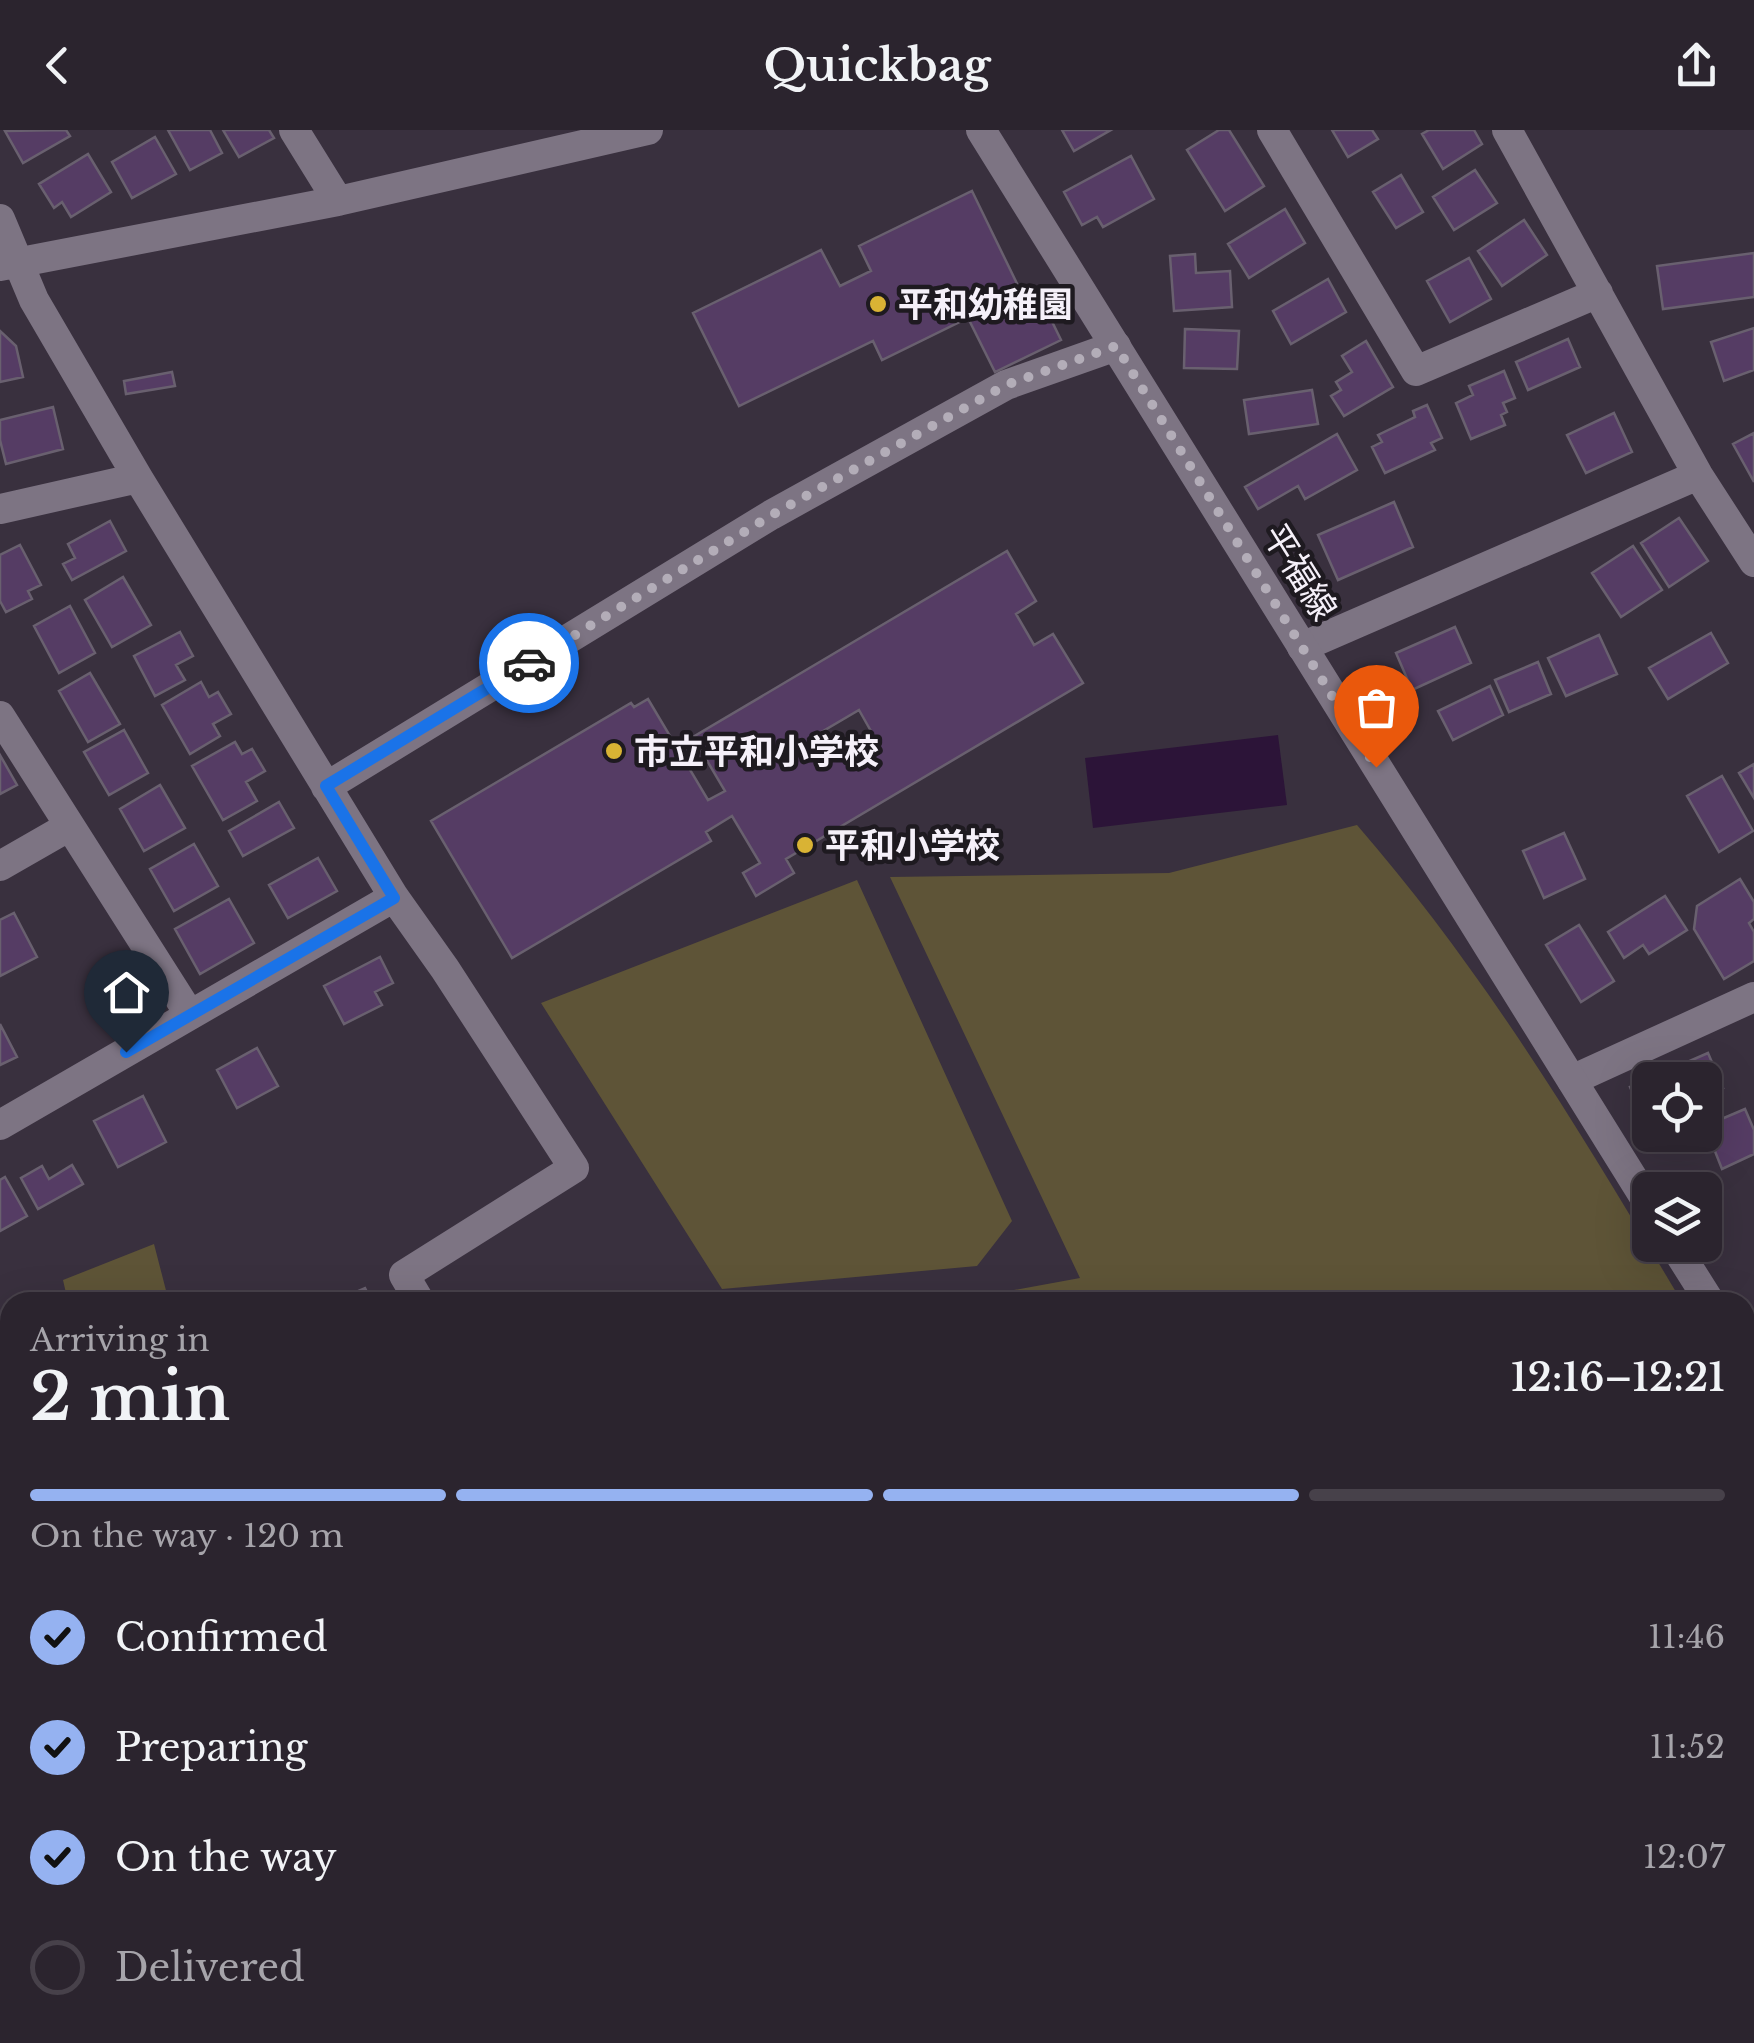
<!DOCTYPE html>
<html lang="en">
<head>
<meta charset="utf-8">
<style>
  body { margin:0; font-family:"Libre Baskerville","Noto Sans JP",serif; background:#37303a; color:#f1f3f6; height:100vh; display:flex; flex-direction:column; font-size:38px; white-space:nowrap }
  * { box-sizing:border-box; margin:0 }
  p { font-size:32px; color:#a6a4aa }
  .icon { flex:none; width:55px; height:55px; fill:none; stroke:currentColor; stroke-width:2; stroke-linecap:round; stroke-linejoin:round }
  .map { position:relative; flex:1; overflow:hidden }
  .side { position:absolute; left:0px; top:1162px; width:1755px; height:752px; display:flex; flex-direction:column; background:#2b242e; border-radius:30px 30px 0 0; box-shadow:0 10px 40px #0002,0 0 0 2px #47414a }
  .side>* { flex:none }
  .controls { position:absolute; left:1632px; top:932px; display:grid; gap:20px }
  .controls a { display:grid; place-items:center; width:90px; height:90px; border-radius:15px; background:#2b242e; box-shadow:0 10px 40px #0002,0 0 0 2px #47414a; font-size:50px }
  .pin { position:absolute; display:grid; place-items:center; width:85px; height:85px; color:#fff; margin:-102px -42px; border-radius:50% 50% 50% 0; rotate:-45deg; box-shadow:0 0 10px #0007 }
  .pin .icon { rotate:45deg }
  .courier { position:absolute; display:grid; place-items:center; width:100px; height:100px; margin:-50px; border:8px solid #1a73e8; border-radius:50%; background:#fff; color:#222; box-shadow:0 2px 12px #0007 }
  .summary em { font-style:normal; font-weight:600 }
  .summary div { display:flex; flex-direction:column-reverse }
  .summary { display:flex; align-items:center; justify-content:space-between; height:170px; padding:0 30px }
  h1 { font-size:65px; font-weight:600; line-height:75px }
  .bar { display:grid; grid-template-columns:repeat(4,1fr); gap:15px 10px; align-content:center; height:120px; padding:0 30px }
  .bar i { height:12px; border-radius:8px; background:#47414a }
  .bar .active { background:#95b2f1 }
  .bar p { grid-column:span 4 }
  ol { padding:0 30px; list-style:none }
  li { display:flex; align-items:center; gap:30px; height:110px }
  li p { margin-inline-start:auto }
  li .icon { padding:10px; border-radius:50%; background:#95b2f1; color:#111; stroke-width:4 }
  li:last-child { color:#a6a4aa }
  li i { width:55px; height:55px; border:5px solid #47414a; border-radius:50% }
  header { display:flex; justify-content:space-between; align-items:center; height:130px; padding:0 30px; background:#2b242e; font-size:45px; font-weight:600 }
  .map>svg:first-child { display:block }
  .green { fill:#5e5437 }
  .water { fill:#2c1438 }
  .building { fill:#553c64; stroke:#69606f; stroke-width:2.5; fill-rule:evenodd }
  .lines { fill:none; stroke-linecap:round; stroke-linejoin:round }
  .path { stroke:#726a77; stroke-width:6; stroke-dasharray:8 5; stroke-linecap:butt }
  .minor { stroke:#7d7483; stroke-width:30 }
  .tertiary { stroke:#7d7483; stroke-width:30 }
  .done { stroke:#b3adb8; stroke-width:10; stroke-dasharray:0 18 }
  .route { stroke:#1a73e8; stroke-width:12 }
  .poi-dot { fill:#d9b334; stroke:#1e1a20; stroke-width:4 }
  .labels { text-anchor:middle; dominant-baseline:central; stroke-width:9; stroke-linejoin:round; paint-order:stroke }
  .poi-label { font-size:35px; font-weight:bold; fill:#f5f0f9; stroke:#1e1a20; text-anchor:start }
  .street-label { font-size:35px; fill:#f5f0f9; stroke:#1e1a20 }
</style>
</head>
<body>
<header><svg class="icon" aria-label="back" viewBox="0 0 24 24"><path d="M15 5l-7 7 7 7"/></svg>Quickbag<svg class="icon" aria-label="share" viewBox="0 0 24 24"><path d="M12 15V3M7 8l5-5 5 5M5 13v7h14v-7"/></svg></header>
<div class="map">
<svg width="1754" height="1913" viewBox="0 0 1754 1913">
  <rect width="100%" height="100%" fill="#39303e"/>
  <!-- green -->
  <path class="green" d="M1357,695C1487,845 1581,1003 1682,1172H948L1080,1148L890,747L1169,743Z
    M857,750L1012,1091L977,1136L722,1159L541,873Z
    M154,1114L169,1172H68L63,1150Z
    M10,1754V1905H719L710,1913H0V1755Z"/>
  <!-- water -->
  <path class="water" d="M1278,605L1287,675L1093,698L1085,628Z"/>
  <!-- building -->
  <path class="building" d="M66,0L70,6L23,33L5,1Z
    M168,0H210L222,23L190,40Z
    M223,0H269L274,8L239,27Z
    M1062,0H1111L1074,21Z
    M1219,0H1229L1264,56L1225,81L1187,20Z
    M1332,0H1372L1378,9L1348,27Z
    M1429,0H1474L1482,14L1443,39L1422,4Z
    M155,7L176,44L132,68L112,32Z
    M88,24L111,62L71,87L62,72L54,78L39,54Z
    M1131,26L1154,69L1103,97L1097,87L1082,95L1064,62Z
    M1475,40L1497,73L1454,100L1433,67Z
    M1401,45L1423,82L1396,98L1373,62Z
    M972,61L1024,168L1037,161L1061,210L995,242L968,188L882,230L873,211L739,276L693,183L821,120L840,156L871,141L859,116Z
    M1285,79L1305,113L1249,148L1228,114Z
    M1524,90L1547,125L1502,156L1478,121Z
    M1754,123V167L1663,179L1657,136Z
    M1195,124L1196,143L1230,141L1232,177L1174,181L1170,126Z
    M1469,128L1491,169L1450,192L1427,151Z
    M1328,149L1346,182L1291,214L1273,181Z
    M1754,198V240L1724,251L1711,212Z
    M1185,199L1239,201L1237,239L1184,238Z
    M0,201L16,216L23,247L0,252Z
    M1568,209L1580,237L1528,260L1516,232Z
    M1366,211L1393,257L1344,286L1331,266L1341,260L1336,252L1352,242L1342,226Z
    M1504,241L1515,268L1503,273L1507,282L1501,285L1505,295L1471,309L1456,273L1473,265L1469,256Z
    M172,242L175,256L126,264L124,251Z
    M1312,260L1318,294L1249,304L1244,270Z
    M1427,275L1442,308L1431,313L1435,320L1385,343L1372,317L1382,312L1378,305L1415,287L1413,281Z
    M53,277L63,319L6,334L0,310V290Z
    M1614,283L1632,322L1586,343L1567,305Z
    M1754,303V352L1733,314Z
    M1337,304L1357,340L1305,369L1298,356L1258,379L1245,357Z
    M1394,372L1413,417L1338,450L1318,405Z
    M1679,388L1708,431L1669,457L1641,413Z
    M110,391L126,421L72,450L63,434L75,428L68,414Z
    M20,415L41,455L28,461L32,469L6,482L0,471V425Z
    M1633,416L1662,460L1621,487L1592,443Z
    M1007,421L1036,471L1016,484L1034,515L1053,504L1083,553L786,729L794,743L756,766L743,743L760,733L732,686L706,702L711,711L512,828L431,691L631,573L634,577L648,569L708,670L725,661L693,607ZM859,580L872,603L821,632L808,610Z
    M123,447L151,495L112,517L85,470Z
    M70,476L95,523L59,543L34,496Z
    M1455,497L1471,533L1412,560L1396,523Z
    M180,502L193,526L176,535L185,550L155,566L134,526Z
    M1711,503L1728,533L1668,569L1649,538Z
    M1599,505L1617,544L1566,566L1548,528Z
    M1538,532L1551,564L1509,582L1495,550Z
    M90,543L120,594L88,612L59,561Z
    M201,552L209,567L218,562L231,584L213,594L220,606L190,624L162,575Z
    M1490,556L1503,585L1453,610L1438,581Z
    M124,600L148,643L109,665L84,622Z
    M235,612L242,624L252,619L265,641L246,652L257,671L223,690L192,636Z
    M0,625L17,655L0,664Z
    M1754,634V668L1739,643Z
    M1722,646L1753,701L1719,722L1687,666Z
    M160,655L185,698L144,721L120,679Z
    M279,672L294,698L243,726L229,701Z
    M1564,703L1585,749L1544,768L1523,721Z
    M194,714L218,756L174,781L150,739Z
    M318,728L337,761L288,788L269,755Z
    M1740,749L1754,772V789L1749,793L1754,802V831L1724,849L1694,799L1697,776Z
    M1665,766L1687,800L1649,824L1643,815L1624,828L1608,802Z
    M229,769L254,813L200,844L175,799Z
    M14,783L37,827L0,846V790Z
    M1579,795L1614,851L1581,872L1546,815Z
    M380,827L393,853L375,862L382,875L344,894L324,856Z
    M0,894L17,927L0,935Z
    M257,918L278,956L237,978L217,940Z
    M1708,923L1723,958L1705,966V950H1650V979L1641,983L1630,957Z
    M143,966L166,1012L118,1037L94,991Z
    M1745,979L1754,1000V1024L1722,1039L1705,996Z
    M72,1035L83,1054L38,1079L21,1048L42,1036L49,1049Z
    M5,1047L27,1086L0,1101V1050Z
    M365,1158L372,1172H333Z
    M1754,1402V1447L1745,1452V1408Z"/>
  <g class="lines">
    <!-- path -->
    <path class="path" d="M1745,1529L1754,1523
      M1745,1753L1754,1747
      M1130,1905L1135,1913
      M1560,1905L1565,1913
      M1520,1913L1533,1905"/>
    <!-- minor -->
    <path class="minor" d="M294,0L338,71
      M1272,0L1416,241L1598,163
      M1507,0L1698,345L1754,432
      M0,89L34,170L138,348L394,767L445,839L574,1038L404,1145L420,1172
      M0,136L338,71L648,0
      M0,379L138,348
      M1302,517L1698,345
      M0,586L190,885
      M326,657L771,385L1006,255L1116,216
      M0,736L68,697
      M1572,950L1754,867
      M0,995L394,767
      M863,1905L868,1913"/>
    <!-- tertiary -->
    <path class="tertiary" d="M981,0L1650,1076
      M1674,1115L1710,1172
      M1745,1229L1754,1243"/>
  </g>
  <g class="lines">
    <!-- done -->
    <path class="done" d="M529,533L772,385L1006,255L1116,216L1376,637"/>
    <!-- route -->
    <path class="route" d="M126,922L394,768L326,656L529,533"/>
  </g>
  <!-- markers -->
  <g class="poi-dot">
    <circle cx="878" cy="174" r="10"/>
    <circle cx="614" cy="621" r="10"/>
    <circle cx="805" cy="715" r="10"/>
  </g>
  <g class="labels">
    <!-- poi labels -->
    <g class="poi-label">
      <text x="898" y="174">平和幼稚園</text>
      <text x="634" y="621">市立平和小学校</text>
      <text x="825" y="715">平和小学校</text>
    </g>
    <!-- street labels -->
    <g class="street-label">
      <text transform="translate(1300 442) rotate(58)">平福線</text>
    </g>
  </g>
</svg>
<div class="controls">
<a><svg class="icon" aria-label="locate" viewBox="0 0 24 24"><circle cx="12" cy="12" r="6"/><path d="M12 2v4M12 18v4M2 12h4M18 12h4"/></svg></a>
<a><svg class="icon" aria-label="layers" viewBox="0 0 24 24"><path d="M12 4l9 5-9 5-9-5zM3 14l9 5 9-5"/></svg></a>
</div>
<div class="pin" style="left:1376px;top:637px;background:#ea580c"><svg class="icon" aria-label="bag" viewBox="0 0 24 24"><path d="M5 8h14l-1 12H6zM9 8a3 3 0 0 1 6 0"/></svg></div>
<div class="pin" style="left:126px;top:922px;background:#1f2937"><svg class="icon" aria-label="home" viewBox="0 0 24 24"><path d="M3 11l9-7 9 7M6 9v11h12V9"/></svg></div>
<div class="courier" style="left:529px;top:533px"><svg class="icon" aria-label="car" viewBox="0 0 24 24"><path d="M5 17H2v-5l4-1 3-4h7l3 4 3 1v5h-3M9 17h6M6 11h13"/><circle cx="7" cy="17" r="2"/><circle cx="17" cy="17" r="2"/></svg></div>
<section class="side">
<div class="summary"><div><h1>2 min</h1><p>Arriving in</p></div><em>12:16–12:21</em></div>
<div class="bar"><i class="active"></i><i class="active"></i><i class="active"></i><i></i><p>On the way · 120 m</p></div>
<ol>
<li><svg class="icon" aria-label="check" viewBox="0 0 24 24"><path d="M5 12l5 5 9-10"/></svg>Confirmed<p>11:46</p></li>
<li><svg class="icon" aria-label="check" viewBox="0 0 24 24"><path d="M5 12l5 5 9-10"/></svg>Preparing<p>11:52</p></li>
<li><svg class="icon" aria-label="check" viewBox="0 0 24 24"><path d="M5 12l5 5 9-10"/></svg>On the way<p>12:07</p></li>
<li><i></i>Delivered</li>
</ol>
</section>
</div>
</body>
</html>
